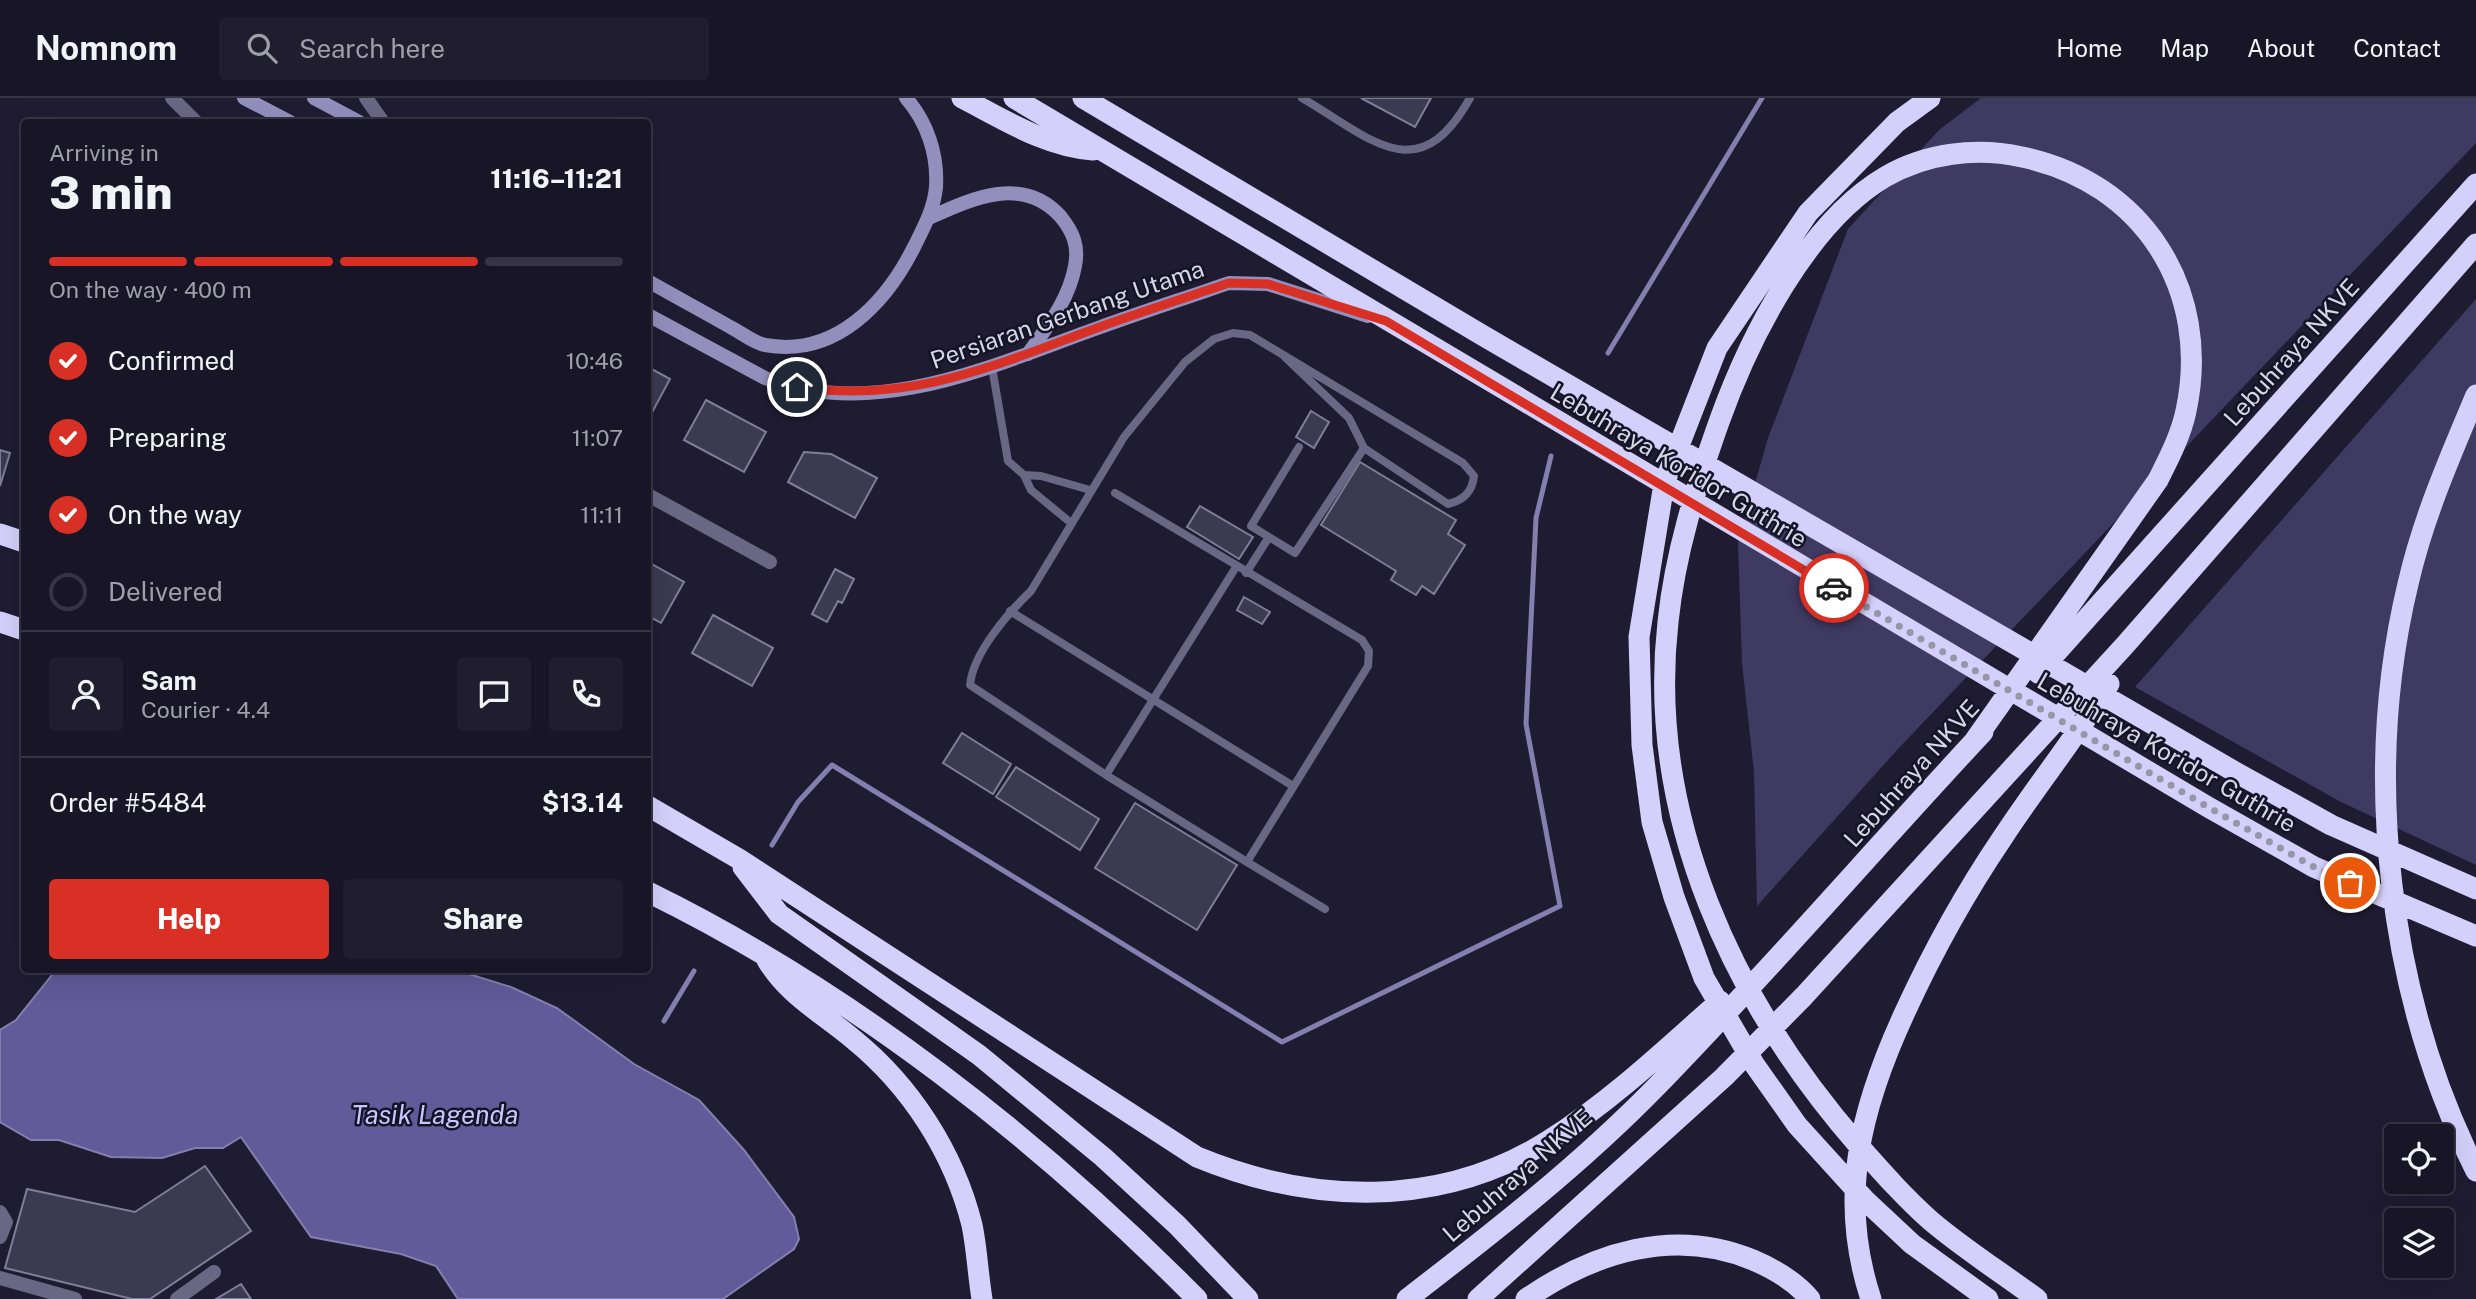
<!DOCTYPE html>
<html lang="en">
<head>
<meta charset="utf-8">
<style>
  body { margin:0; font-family:"Public Sans",sans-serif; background:#201e2e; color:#f1f3f6; height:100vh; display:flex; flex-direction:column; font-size:26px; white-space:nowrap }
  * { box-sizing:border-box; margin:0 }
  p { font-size:23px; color:#9e9fa7 }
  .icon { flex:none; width:38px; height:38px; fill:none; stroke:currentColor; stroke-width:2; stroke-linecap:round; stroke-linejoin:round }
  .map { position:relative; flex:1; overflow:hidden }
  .side { position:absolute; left:21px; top:21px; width:630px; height:854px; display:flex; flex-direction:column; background:#171526; border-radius:7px; box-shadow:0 7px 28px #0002,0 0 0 2px #363443 }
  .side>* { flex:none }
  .buttons { position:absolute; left:2384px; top:1026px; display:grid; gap:14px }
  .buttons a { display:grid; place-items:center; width:70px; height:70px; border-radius:7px; background:#171526; box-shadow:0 7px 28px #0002,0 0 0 2px #363443; font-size:35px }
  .pin { position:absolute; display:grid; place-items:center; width:60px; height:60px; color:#fff; margin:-30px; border:4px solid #fff; border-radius:50%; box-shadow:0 2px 7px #0007 }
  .courier { position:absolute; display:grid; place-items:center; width:70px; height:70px; margin:-35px; border:5px solid #d93025; border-radius:50%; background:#fff; color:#222; box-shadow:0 2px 9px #0007 }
  .head em { font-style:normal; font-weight:800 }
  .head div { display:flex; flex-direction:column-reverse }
  .head { display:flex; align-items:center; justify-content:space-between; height:119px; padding:0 28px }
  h1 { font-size:46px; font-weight:800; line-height:52px }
  .bar { display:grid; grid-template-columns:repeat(4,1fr); gap:10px 7px; align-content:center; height:84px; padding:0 28px }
  .bar i { height:9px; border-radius:5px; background:#363443 }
  .bar .active { background:#d93025 }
  .bar p { grid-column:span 4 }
  .line { display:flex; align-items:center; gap:18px; padding:0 28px; border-top:2px solid #363443 }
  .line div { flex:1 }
  .round { display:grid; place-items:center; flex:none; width:74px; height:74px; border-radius:7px; background:#201e2e }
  ol { padding:0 28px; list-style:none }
  li { display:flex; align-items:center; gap:21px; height:77px }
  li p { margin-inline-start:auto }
  li .icon { padding:7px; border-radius:50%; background:#d93025; color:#fff; stroke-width:4 }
  li:last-child { color:#9e9fa7 }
  li i { width:38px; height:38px; border:4px solid #363443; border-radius:50% }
  .primary-button { display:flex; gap:14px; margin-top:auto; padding:14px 28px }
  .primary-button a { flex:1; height:80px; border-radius:7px; background:#d93025; color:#fff; font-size:28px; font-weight:800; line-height:80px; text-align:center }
  .primary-button a+a { background:#201e2e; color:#f1f3f6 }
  header { display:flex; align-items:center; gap:42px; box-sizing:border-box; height:98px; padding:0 35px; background:#171526; border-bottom:2px solid #363443 }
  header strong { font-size:33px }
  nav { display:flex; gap:38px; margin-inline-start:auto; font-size:24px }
  .search { width:490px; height:63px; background:#201e2e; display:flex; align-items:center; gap:18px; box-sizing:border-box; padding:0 24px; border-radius:7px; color:#9e9fa7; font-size:26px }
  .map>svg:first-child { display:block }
  .green { fill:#3f3a62 }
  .water { fill:#625a99; stroke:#857fb0; stroke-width:2 }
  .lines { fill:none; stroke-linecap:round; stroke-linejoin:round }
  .stream { stroke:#857fb0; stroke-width:5 }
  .building { fill:#3c3a51; stroke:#7f7d98; stroke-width:2 }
  .lane { stroke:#696783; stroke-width:8 }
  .street { stroke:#696783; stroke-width:14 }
  .secondary { stroke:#938fbd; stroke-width:14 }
  .highway { stroke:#d3d0fb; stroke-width:21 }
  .done { stroke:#9795a6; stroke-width:7; stroke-dasharray:0 12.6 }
  .route { stroke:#d93025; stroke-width:9 }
  .labels { text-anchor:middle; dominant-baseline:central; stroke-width:5; stroke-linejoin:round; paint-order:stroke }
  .street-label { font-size:24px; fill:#d7d6e5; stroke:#151327 }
  .water-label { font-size:26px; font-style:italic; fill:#cac5fd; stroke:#151327 }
</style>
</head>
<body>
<header>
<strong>Nomnom</strong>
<div class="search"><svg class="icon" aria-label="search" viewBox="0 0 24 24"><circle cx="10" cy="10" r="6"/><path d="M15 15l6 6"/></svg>Search here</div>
<nav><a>Home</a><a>Map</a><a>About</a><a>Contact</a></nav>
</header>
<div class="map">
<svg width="2476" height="1201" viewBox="0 0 2476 1201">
  <rect width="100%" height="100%" fill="#1f1c32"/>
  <!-- green -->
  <path class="green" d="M1981,0H2476V45L1897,652L1757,808L1754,674L1742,565L1738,445L1768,340L1848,131L1939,32Z
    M2476,201V767L2341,704L2135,589Z"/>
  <!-- water -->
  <path class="water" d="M56,872H456L511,889L557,910L634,966L699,1002L744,1052L794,1119L799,1141L794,1151L723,1201H458L436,1168L401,1156L311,1139L241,1039L223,1050H195L162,1060L111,1059L59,1042H31L0,1024V932L16,922Z"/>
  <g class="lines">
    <!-- stream -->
    <path class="stream" d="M1608,255L1762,0
      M772,747L798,704L832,667L1282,944L1560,808L1526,626L1536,420L1551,358
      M664,923L694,873"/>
  </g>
  <!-- building -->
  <path class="building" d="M1361,0H1431L1415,29Z
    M648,269L670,281L648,322Z
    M706,302L766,334L744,374L684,342Z
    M1311,313L1329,324L1314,350L1296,339Z
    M0,352L10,355L0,388Z
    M804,354L831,356L877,380L855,420L788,384Z
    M1360,364L1456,422L1448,436L1465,447L1434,496L1422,488L1416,497L1391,482L1396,473L1321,427Z
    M1200,408L1253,439L1239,461L1187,429Z
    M648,464L684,484L661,525L648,518Z
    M835,471L854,481L842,505L838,503L827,524L812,516Z
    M1244,499L1270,514L1262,526L1237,512Z
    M713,517L773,550L752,588L692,555Z
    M962,635L1011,666L993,696L943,665Z
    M1016,669L1099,721L1080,752L996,699Z
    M1135,705L1237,767L1197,832L1095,770Z
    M205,1068L251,1133L150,1201H132L5,1170L27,1091L135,1114Z
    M241,1186L251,1201H216Z"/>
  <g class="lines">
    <!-- lane -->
    <path class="lane" d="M1302,0C1371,40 1418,93 1470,0
      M992,269L1008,363L1024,377L1031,392L1071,425
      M1299,349L1251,428L1295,455L1364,350
      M1024,377L1041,378L1090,392
      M1115,395L1362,542L1369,553L1368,568L1247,764L1106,677L970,587C973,555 1008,515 1031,493L1124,339L1185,264L1214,241L1233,235L1250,237L1463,365L1474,378C1472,394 1464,402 1448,406L1364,350L1349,320L1285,259
      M1246,475L1269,439
      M1010,513L1293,688
      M1106,677L1236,469
      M1247,764L1325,811"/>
    <!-- street -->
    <path class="street" d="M172,0L196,24
      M366,0L383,24
      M648,397L770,464
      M0,1114L6,1124L0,1139
      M0,1180L75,1201
      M177,1201L214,1174"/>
    <!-- secondary -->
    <path class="secondary" d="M244,0L290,24
      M314,0L359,24
      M929,120C971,101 1023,76 1061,119C1073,134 1079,148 1075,168C1069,202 1047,229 1028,256
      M648,183C676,199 704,214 732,230C742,235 754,245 765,247C835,260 886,205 914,149C924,129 934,111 936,89C938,56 927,24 906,0
      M648,217L765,280C877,323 993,267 1098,230C1142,214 1186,200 1229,185L1268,186L1368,218"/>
    <!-- highway -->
    <path class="highway" d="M962,0C1003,21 1046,49 1093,52
      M1014,0L2208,709L2314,769L2476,838
      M1083,0L1482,237L2237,675L2331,727L2476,791
      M1930,0L1897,24L1808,115L1717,250L1664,386L1639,539L1642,647L1652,724L1674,799L1704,880L1754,966L1797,1027L1866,1103L1912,1146L1988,1201
      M2476,297C2450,359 2423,420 2408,486C2362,677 2388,898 2476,1073
      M0,436L24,444
      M0,524L24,532
      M2038,575L2476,86
      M1975,642L2158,382C2169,360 2181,337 2186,313C2212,191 2142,84 2022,59C1976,49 1926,55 1885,79C1807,125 1749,240 1719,324C1696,389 1675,455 1668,524C1646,719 1734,905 1859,1048C1882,1074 1905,1100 1931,1123C1964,1151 2002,1175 2037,1201
      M648,708L739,761L1197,1059C1311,1106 1440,1111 1548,1043C1610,1004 1665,952 1720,903
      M743,769L779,816L979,957L1103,1059L1177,1127L1248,1201
      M648,794C850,893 1039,1041 1197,1201
      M767,862C788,897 822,915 853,941C911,988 954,1055 972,1127C977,1151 978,1177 982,1201
      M1407,1201C1494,1134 1580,1067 1657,988C1769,873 1873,752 1983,634
      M1478,1201L1724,979L1804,898L2126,546L2476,146
      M1526,1201C1594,1154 1674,1129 1753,1162C1774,1171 1795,1183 1810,1201
      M1871,1201C1837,1099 1861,1009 1905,914C1933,853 1965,795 2003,739C2037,687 2076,639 2109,586"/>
  </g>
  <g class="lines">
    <!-- done -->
    <path class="done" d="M1834,490L2208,709L2314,769L2350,785"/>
    <!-- route -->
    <path class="route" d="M797,289C911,306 993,268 1097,230C1141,214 1185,200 1229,185L1268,186L1386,223L1834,490"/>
  </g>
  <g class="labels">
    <!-- street labels -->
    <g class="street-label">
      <text transform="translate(1067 216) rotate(-19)">Persiaran Gerbang Utama</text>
      <text transform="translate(2291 254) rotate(-48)">Lebuhraya NKVE</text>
      <text transform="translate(1679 367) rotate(31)">Lebuhraya Koridor Guthrie</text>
      <text transform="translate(2167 654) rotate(30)">Lebuhraya Koridor Guthrie</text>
      <text transform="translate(1911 675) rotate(-48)">Lebuhraya NKVE</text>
      <text transform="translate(1517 1077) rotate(-41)">Lebuhraya NKVE</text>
    </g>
    <!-- water labels -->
    <g class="water-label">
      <text x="435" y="1016">Tasik Lagenda</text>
    </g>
  </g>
</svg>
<div class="buttons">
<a><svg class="icon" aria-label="locate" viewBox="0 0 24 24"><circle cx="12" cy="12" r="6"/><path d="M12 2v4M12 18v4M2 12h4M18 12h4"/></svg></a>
<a><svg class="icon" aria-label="layers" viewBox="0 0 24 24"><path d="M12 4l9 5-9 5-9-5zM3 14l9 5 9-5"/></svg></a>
</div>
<div class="pin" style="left:2350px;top:785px;background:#ea580c"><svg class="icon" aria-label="bag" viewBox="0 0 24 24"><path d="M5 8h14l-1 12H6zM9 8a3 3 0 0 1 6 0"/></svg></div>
<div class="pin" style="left:797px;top:289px;background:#1f2937"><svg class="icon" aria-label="home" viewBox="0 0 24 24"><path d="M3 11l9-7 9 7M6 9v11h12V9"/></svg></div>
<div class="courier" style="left:1834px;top:490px"><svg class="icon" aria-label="car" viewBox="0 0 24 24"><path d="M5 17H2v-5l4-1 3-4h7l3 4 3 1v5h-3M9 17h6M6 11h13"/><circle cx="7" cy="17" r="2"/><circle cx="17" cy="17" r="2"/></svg></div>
<section class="side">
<div class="head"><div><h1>3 min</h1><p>Arriving in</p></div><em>11:16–11:21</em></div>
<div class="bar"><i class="active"></i><i class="active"></i><i class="active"></i><i></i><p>On the way · 400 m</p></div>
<ol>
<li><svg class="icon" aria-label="check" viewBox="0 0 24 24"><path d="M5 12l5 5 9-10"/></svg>Confirmed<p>10:46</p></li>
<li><svg class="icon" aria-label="check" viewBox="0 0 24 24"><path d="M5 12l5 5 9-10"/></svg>Preparing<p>11:07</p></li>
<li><svg class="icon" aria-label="check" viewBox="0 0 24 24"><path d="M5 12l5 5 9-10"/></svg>On the way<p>11:11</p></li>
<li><i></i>Delivered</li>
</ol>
<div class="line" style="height:126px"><a class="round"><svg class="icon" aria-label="person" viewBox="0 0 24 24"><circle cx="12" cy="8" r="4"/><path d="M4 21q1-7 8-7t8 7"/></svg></a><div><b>Sam</b><p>Courier · 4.4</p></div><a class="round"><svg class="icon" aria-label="chat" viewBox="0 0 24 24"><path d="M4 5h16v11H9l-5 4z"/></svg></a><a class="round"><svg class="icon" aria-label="phone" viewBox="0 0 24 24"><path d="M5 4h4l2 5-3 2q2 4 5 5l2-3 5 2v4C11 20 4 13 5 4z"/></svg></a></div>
<div class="line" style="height:91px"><div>Order #5484</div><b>$13.14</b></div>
<div class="primary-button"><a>Help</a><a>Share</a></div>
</section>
</div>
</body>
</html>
